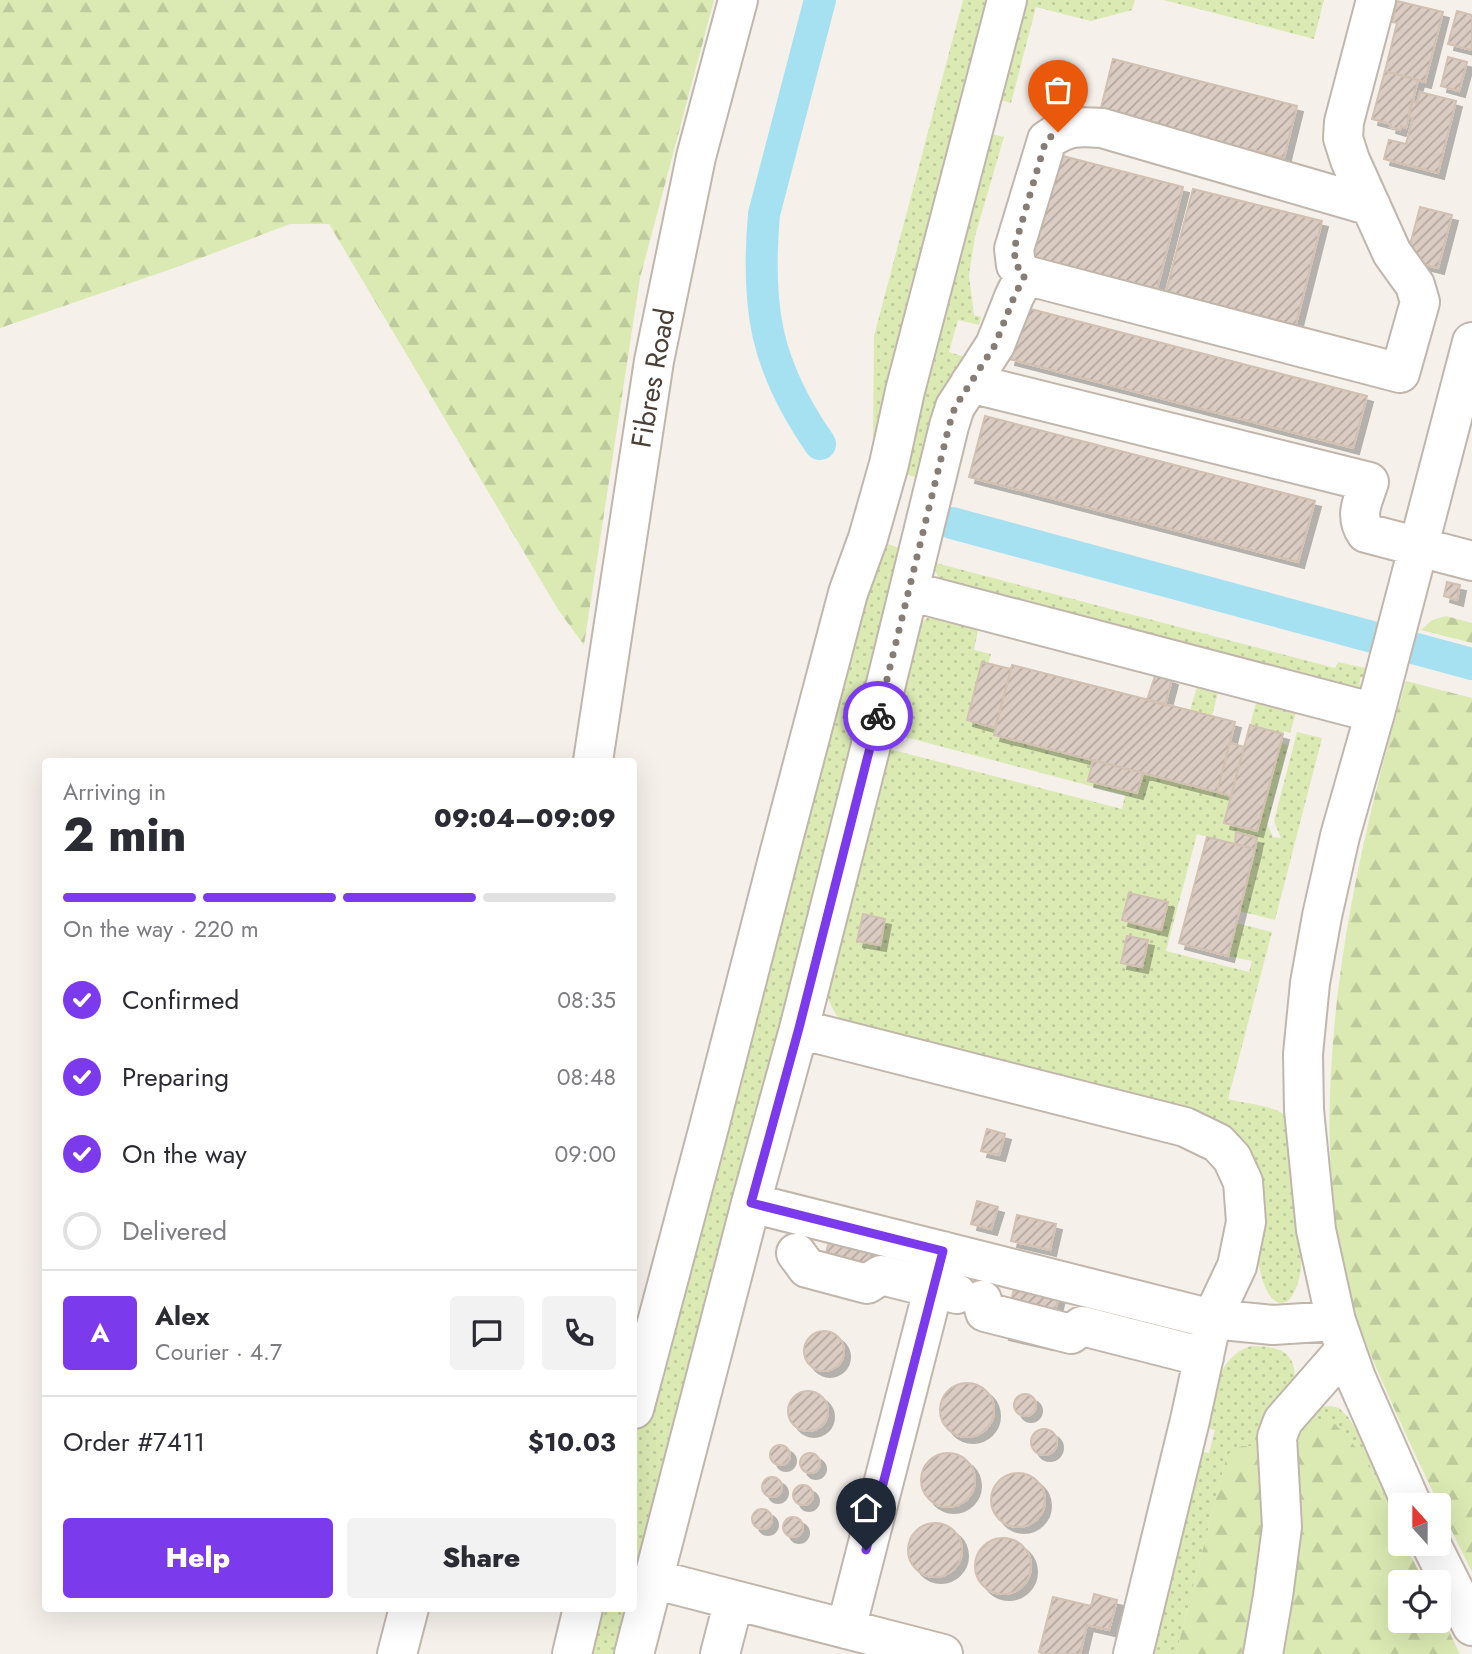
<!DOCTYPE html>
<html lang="en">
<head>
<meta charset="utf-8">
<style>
  body { margin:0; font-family:Jost,sans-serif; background:#f2f2f3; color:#2b2b33; height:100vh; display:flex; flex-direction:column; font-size:26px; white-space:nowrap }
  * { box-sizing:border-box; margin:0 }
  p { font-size:23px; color:#7c7c81 }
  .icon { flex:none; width:38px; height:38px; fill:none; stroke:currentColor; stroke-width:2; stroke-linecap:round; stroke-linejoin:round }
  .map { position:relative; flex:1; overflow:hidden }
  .panel { position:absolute; left:42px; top:758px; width:595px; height:854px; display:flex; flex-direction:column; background:#fff; border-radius:7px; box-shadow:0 7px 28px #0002 }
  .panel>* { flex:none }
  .needle { width:46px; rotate:339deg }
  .tools { position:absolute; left:1388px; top:1493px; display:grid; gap:14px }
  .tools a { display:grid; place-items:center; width:63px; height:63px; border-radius:7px; background:#fff; box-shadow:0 7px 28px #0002; font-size:35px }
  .pin { position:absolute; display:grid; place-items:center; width:60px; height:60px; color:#fff; margin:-72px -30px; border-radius:50% 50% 50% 0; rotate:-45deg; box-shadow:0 0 7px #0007 }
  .pin .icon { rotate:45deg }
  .courier { position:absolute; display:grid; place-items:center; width:70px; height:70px; margin:-35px; border:5px solid #7c3aed; border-radius:50%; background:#fff; color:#222; box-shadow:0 2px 9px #0007 }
  .head em { font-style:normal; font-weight:800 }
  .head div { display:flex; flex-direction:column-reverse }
  .head { display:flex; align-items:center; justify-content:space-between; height:119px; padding:0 21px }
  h1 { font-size:46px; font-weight:800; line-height:52px }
  .bar { display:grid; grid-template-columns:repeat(4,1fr); gap:10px 7px; align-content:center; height:84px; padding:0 21px }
  .bar i { height:9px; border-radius:5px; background:#e1e1e2 }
  .bar .active { background:#7c3aed }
  .bar p { grid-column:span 4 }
  .line { display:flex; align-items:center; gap:18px; padding:0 21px; border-top:2px solid #e1e1e2 }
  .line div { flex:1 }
  .round { display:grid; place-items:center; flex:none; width:74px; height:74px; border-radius:7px; background:#f2f2f3 }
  ol { padding:0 21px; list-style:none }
  li { display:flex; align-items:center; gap:21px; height:77px }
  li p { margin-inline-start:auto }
  li .icon { padding:7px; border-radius:50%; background:#7c3aed; color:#fff; stroke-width:4 }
  li:last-child { color:#7c7c81 }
  li i { width:38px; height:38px; border:4px solid #e1e1e2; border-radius:50% }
  .primary-button { display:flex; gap:14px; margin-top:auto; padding:14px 21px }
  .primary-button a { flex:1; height:80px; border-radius:7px; background:#7c3aed; color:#fff; font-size:28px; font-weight:800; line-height:80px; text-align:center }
  .primary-button a+a { background:#f2f2f3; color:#2b2b33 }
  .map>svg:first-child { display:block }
  .grass { fill:url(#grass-dots) }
  .forest { fill:url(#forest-firs) }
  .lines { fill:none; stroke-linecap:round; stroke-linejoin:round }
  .canal { stroke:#a6e1f2; stroke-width:32 }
  .building { fill:url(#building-hatch); stroke:#d2c0b2; stroke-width:2; filter:url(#shadow) }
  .minor-casing { stroke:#c1b6ac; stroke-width:42 }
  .minor { stroke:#fff; stroke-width:38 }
  .done { stroke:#857d76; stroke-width:7; stroke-dasharray:0 12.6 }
  .route { stroke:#7c3aed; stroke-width:9 }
  .labels { text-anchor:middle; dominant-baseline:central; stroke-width:5; stroke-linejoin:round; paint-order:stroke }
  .street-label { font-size:28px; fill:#493f38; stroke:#fff }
</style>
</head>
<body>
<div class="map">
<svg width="1472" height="1654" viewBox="0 0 1472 1654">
  <defs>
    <pattern id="grass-dots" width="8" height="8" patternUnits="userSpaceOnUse" patternTransform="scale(1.75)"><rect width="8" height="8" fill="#dbeab3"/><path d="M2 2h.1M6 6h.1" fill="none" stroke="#bdca9b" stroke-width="1.8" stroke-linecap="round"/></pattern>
    <pattern id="forest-firs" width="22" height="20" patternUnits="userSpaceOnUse" patternTransform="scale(1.75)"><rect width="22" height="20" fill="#dbeab3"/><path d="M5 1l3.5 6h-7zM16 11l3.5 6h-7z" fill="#bdca9b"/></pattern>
    <pattern id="building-hatch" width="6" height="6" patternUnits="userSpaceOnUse" patternTransform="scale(1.75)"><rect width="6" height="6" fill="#daccc2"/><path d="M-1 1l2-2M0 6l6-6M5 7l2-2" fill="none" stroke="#b3a79f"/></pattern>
    <filter id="shadow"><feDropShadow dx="6" dy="6" stdDeviation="0" flood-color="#0004"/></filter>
  </defs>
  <rect width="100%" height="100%" fill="#f5f0ea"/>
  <!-- grass -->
  <path class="grass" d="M963,0H998L918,277H913L909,293H912L879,446L873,440L874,336Z
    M1015,0H1135L1132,10L1091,21L1036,7L1011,103L1001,100L992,134L1004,137L975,236L969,275L974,315L981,317L979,325L958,320L949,352L965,357L922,479L898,472Z
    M1164,0H1324L1314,39Z
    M880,541L907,551L622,1654H579L590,1608H634V1443L794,826L843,629L876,543Z
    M936,563L1335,668L1338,662L1370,669L1368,678L1361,677L1359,684L1366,686L1365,691L941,584L935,570Z
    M937,614L975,623L978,630L974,650L991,654L988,664L982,662L967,720L995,728L994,735L1093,760L1089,781L1137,793L1143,773L1231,796L1225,823L1257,831L1281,743L1288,745L1267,824L1273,837L1281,838L1274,821L1297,732L1322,738L1275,920L1239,911L1255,849L1257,838L1236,832L1235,844L1197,834L1166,951L1249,972L1252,961L1228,956L1236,923L1272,932L1228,1099C1248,1105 1274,1104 1289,1118C1294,1168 1303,1218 1301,1267C1300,1279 1293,1309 1277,1302C1264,1296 1258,1266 1258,1253C1258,1237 1261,1221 1261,1205C1261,1197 1260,1188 1259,1179C1258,1174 1259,1168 1257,1163C1253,1153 1245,1145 1238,1137L847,1027C836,1017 831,1007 826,993L886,751L893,750L1122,809L1125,795L905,737L897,732L891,724L919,625L927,618Z
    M1199,685L1217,688L1218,693L1212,716L1190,711L1196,690Z
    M1260,699L1298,706L1290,733L1284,731L1283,734L1250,725L1255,706Z
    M1252,1346C1277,1347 1295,1349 1295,1379L1260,1450L1227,1455L1176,1654H1146L1199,1451L1209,1453L1215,1430L1205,1427C1213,1397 1217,1355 1252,1346Z
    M1330,1406L1339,1408L1348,1417L1368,1449L1400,1515V1533L1381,1490L1368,1466L1300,1427C1310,1413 1312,1407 1330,1406Z"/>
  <!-- forest -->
  <path class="forest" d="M0,0H714L640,278L584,645L559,611L329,224H290L177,267L0,328Z
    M1446,616L1472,623V643L1421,630L1432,620Z
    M1406,681L1472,698V1572C1444,1515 1416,1458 1390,1399C1375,1365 1360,1332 1350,1296C1324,1194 1326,1095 1338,991C1351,886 1376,783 1406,681Z
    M1317,1420L1326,1421L1335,1424L1353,1444L1368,1466L1381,1490L1400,1533V1544H1405L1424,1582H1400V1620H1438L1439,1611L1460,1654H1272L1287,1451C1296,1435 1298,1425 1317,1420Z
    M1242,1446H1251L1260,1450L1266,1535L1247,1637L1241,1654H1176L1227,1455L1234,1449Z"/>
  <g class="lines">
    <!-- canal -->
    <path class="canal" d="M820,444C765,365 756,307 764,214L820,0
      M952,523L1472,664"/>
  </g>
  <!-- building -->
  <path class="building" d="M1397,1L1443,12L1425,82L1385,71L1397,23L1392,22Z
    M1457,11L1472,15V50L1448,44Z
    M1448,57L1467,62L1459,91L1441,86Z
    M1113,59L1297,106L1284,158L1100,112Z
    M1385,71L1418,80L1406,128L1401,126L1400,130L1390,127L1391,124L1372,119Z
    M1420,92L1456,101L1438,173L1384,159L1389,140L1406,144L1413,118L1408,117L1412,101L1417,103Z
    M1055,154L1183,187L1156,293L1028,260Z
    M1193,189L1322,221L1295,328L1165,295Z
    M1420,207L1452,215L1438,268L1406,260Z
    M1023,307L1367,396L1353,448L1009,359Z
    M985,416L1315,501L1298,562L969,477Z
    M1447,582L1460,585L1457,600L1444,596Z
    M982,662L1011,669L995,728L967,720Z
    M1012,665L1235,722L1217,792L994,735Z
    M1156,673L1172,679L1165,705L1147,700Z
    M1250,725L1283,734L1257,831L1224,823Z
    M1230,743L1244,747L1231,796L1217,792Z
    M1093,760L1143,773L1137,793L1088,781Z
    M1236,832L1257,838L1255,849L1235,844Z
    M1207,837L1255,849L1228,956L1179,943Z
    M1129,893L1168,902L1161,930L1122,920Z
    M863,914L885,919L880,945L857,941Z
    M1127,936L1148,940L1142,967L1121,963Z
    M987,1129L1005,1134L999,1155L981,1151Z
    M977,1201L998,1207L991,1229L971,1224Z
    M1017,1215L1056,1224L1050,1250L1011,1241Z
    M830,1237L872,1247L860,1296L818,1286Z
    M1016,1281L1060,1291L1047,1344L1003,1334Z
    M804 1351a20 20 0 1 1 40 0a20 20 0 1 1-40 0Z
    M940 1410a27 27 0 1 1 54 0a27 27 0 1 1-54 0Z
    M788 1411a20 20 0 1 1 40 0a20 20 0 1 1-40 0Z
    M1014 1405a11 11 0 1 1 22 0a11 11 0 1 1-22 0Z
    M1031 1442a13 13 0 1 1 26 0a13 13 0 1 1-26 0Z
    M770 1455a10 10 0 1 1 20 0a10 10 0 1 1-20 0Z
    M921 1480a27 27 0 1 1 54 0a27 27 0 1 1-54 0Z
    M800 1463a10 10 0 1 1 20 0a10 10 0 1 1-20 0Z
    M991 1500a27 27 0 1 1 54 0a27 27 0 1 1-54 0Z
    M762 1487a10 10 0 1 1 20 0a10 10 0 1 1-20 0Z
    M793 1495a10 10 0 1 1 20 0a10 10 0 1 1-20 0Z
    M752 1519a10 10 0 1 1 20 0a10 10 0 1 1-20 0Z
    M783 1527a10 10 0 1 1 20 0a10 10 0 1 1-20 0Z
    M908 1550a27 27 0 1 1 54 0a27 27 0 1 1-54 0Z
    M975 1566a28 28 0 1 1 56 0a28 28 0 1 1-56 0Z
    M1094,1594L1117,1600L1109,1630L1087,1625L1080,1654H1046L1039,1652L1053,1597L1091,1606Z"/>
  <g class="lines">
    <defs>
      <path id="minor" d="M1371,206L1102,128C1077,126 1067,126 1047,140L1014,249L1016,265L1025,275L1400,373L1420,302L1415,285L1392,253L1350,160L1343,138L1344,122L1376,0
        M970,383L1369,482C1363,501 1354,515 1366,533L1472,561
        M909,591L1375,713
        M593,761L654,361L696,157L738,0
        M799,1029L1185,1127L1218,1143L1232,1158L1243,1182L1246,1222L1237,1266L1212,1319L1190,1420L1133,1654
        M751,1203L1212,1319L1273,1325L1336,1321
        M796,1253L807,1268L867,1284L881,1275L957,1294
        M982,1300L985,1312L1071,1334L1082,1326L1204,1357
        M634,1409L709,1127L780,851L848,593L868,538L889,464L905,391L1007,0
        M1412,1505L1356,1378L1336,1321L1316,1230L1304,1110L1303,1054L1310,983L1322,916L1340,836L1375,713L1472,342
        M1431,1544L1472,1626
        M653,1579L943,1654
        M846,1629L943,1251
        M397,1654L409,1608
        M572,1654L583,1608
        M634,1654L751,1203L799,1029L873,737L949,426L955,407L995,345L1014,297L1025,275
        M720,1654L734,1600
        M1263,1654L1273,1596L1282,1527L1277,1437L1283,1421L1346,1349"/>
    </defs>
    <!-- minor casing -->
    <use href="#minor" class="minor-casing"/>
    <!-- minor -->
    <use href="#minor" class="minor"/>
  </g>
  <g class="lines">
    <!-- done -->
    <path class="done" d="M878,716L949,426L955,407L995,345L1014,297L1025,275L1016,265L1014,249L1046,140L1058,132"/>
    <!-- route -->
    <path class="route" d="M866,1550L943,1251L751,1203L799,1028L878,716"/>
  </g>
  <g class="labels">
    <!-- street labels -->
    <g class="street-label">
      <text transform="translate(653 378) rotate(-80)">Fibres Road</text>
    </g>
  </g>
</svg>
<div class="tools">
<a><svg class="needle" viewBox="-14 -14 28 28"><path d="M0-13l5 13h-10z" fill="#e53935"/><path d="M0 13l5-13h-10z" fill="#7c7c81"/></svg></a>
<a><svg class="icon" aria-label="locate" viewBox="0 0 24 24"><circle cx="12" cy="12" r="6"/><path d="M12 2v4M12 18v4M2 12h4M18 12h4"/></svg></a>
</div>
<div class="pin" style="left:1058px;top:132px;background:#ea580c"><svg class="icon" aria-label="bag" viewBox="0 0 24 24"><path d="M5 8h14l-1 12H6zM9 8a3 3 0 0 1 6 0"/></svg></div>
<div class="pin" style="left:866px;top:1550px;background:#1f2937"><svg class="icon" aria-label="home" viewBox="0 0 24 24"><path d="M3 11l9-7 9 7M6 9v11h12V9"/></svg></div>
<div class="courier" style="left:878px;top:716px"><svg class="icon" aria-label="bike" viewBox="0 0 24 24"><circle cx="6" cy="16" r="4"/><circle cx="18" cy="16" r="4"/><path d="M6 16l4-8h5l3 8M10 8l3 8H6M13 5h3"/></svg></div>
<section class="panel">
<div class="head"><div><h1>2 min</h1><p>Arriving in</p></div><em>09:04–09:09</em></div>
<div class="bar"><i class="active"></i><i class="active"></i><i class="active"></i><i></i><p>On the way · 220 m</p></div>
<ol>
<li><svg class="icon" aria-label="check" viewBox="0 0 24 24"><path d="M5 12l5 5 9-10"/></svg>Confirmed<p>08:35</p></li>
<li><svg class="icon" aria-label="check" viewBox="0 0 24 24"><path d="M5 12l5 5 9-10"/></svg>Preparing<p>08:48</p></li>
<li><svg class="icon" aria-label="check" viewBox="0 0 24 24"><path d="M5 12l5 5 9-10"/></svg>On the way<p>09:00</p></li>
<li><i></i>Delivered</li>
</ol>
<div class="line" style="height:126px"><b class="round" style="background:#7c3aed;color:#fff">A</b><div><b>Alex</b><p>Courier · 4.7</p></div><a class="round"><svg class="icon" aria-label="chat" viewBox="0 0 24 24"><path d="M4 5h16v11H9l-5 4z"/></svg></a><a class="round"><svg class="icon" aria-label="phone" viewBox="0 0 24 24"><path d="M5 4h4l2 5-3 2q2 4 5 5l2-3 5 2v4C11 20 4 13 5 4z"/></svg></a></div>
<div class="line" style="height:91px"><div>Order #7411</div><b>$10.03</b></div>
<div class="primary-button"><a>Help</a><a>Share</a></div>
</section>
</div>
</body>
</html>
